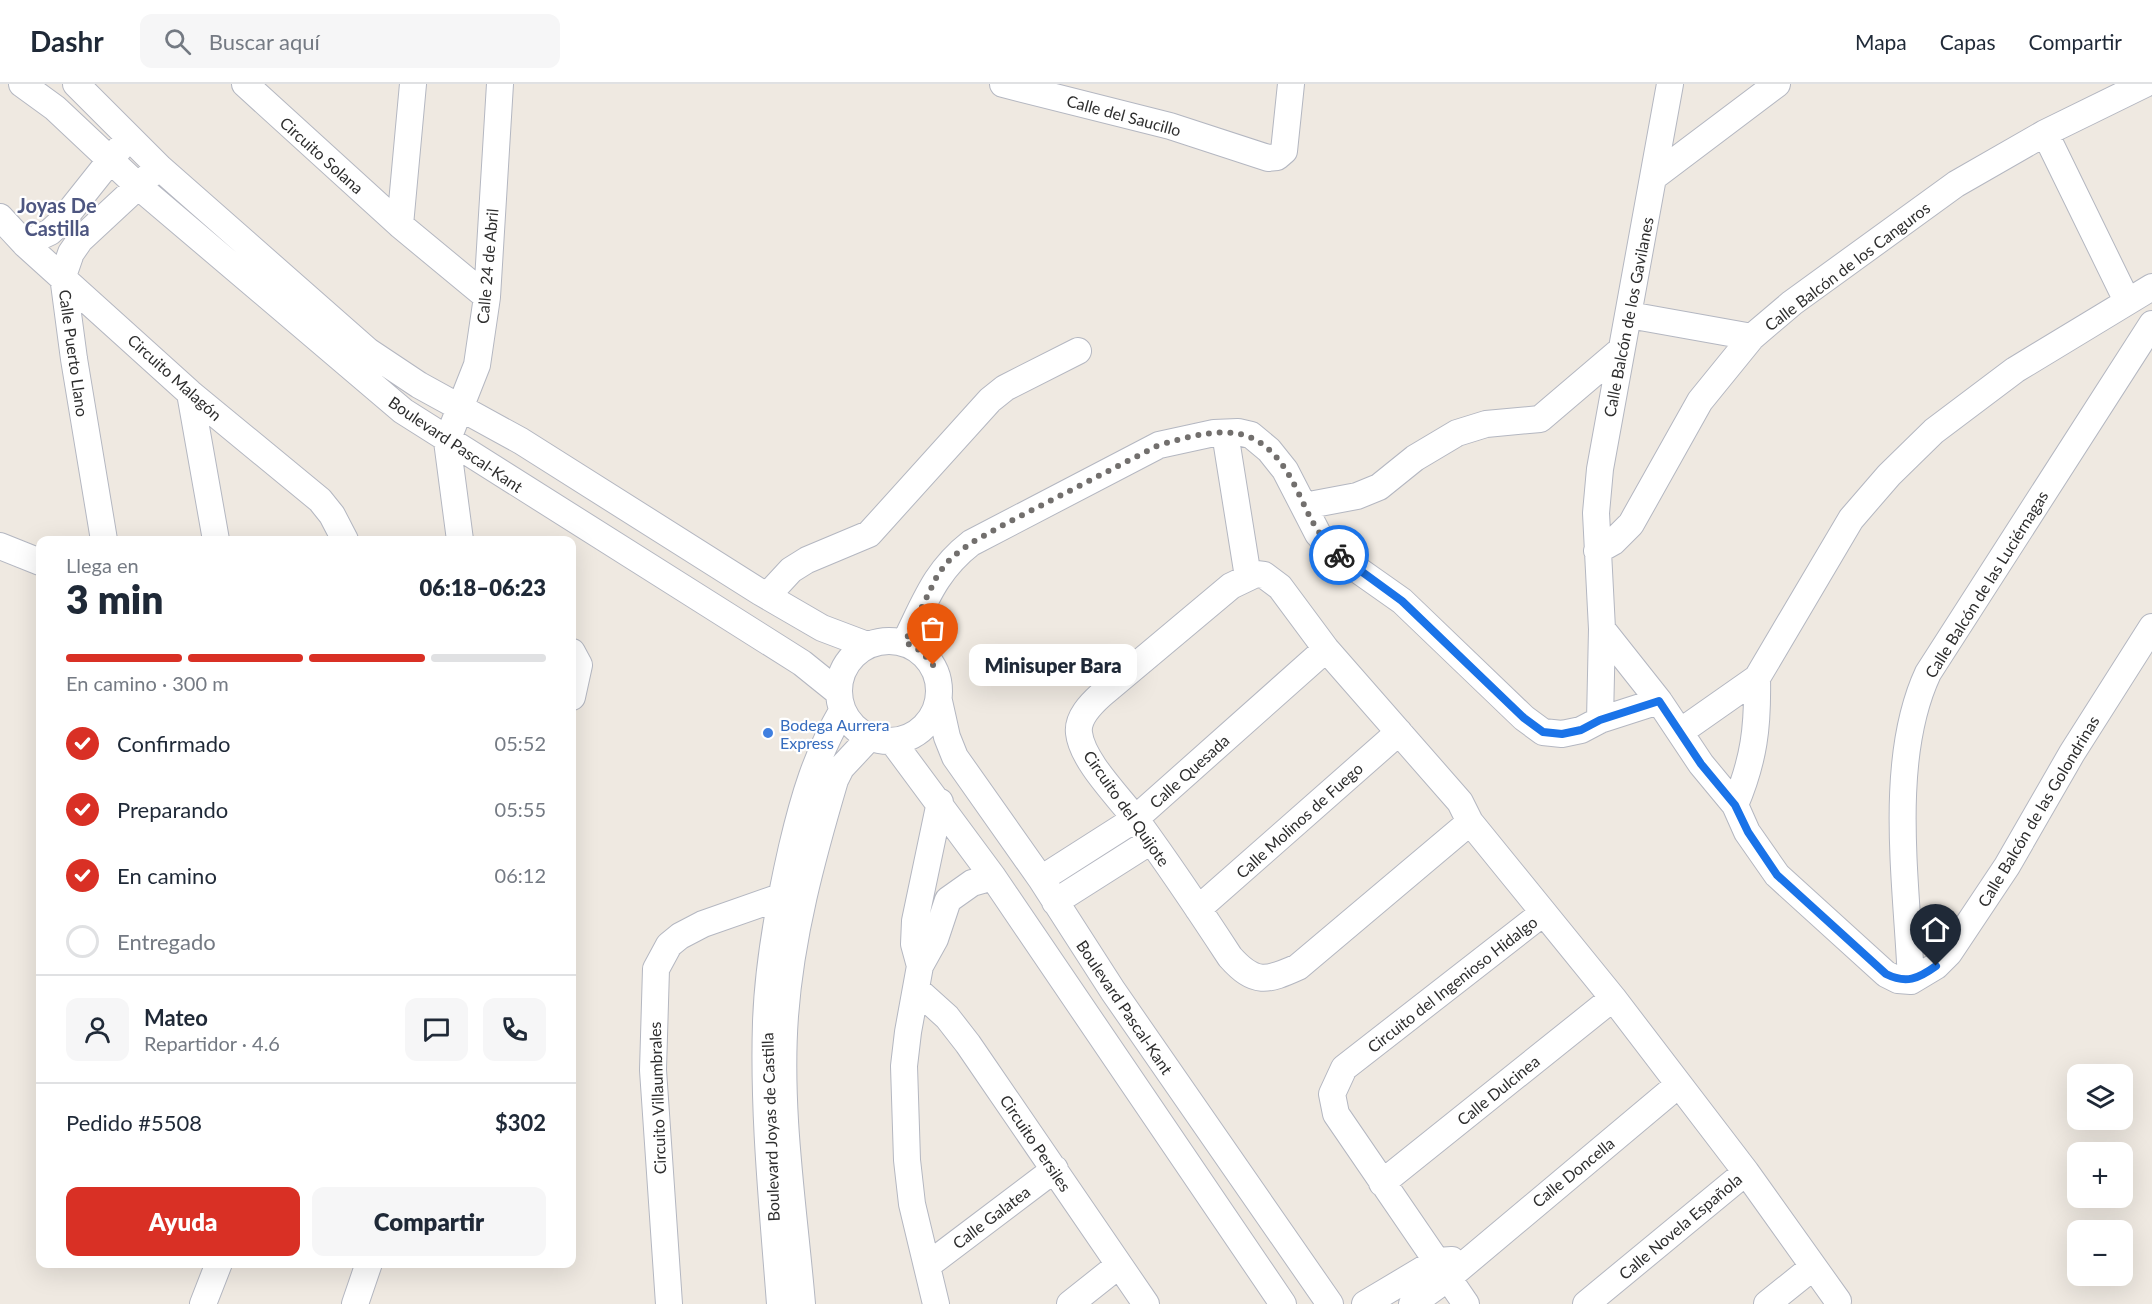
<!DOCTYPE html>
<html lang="es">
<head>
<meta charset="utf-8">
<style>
  body { margin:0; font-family:Lato,sans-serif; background:#f6f6f7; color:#1f2937; height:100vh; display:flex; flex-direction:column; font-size:22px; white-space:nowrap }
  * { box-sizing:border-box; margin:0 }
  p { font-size:20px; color:#747a83 }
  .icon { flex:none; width:33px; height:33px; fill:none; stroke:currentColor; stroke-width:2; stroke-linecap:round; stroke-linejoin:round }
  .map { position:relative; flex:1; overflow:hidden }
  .panel { position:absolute; left:36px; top:452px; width:540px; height:732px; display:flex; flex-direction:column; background:#fff; border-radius:12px; box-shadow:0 6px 24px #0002 }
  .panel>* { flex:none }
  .tools { position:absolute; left:2067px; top:980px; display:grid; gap:12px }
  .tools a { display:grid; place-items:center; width:66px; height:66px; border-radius:12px; background:#fff; box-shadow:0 6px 24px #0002; font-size:30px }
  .pin { position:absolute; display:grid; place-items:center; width:51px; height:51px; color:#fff; margin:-62px -26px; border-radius:50% 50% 50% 0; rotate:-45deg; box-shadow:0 0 6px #0007 }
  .pin .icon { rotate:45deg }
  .courier { position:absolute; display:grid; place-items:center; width:60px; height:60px; margin:-30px; border:4px solid #1a73e8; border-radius:50%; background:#fff; color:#222; box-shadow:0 2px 8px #0007 }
  .bubble { position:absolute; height:42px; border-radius:12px; background:#fff; box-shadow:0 6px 24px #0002; font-size:20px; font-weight:800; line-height:42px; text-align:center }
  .head em { font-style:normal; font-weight:800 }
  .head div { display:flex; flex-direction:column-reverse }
  .head { display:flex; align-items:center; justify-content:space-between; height:102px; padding:0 30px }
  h1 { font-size:39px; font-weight:800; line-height:45px }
  .bar { display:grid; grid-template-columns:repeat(4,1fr); gap:9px 6px; align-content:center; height:72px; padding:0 30px }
  .bar i { height:8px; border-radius:4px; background:#e0e1e3 }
  .bar .on { background:#d93025 }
  .bar p { grid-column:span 4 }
  .line { display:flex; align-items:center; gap:15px; padding:0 30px; border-top:2px solid #e0e1e3 }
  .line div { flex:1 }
  .round { display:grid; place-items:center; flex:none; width:63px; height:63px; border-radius:12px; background:#f6f6f7 }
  ol { padding:0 30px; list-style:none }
  li { display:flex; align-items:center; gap:18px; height:66px }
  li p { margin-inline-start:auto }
  li .icon { padding:6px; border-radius:50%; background:#d93025; color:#fff; stroke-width:4 }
  li:last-child { color:#747a83 }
  li i { width:33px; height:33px; border:3px solid #e0e1e3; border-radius:50% }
  .button { display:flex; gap:12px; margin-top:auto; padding:12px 30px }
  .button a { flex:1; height:69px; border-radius:12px; background:#d93025; color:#fff; font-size:24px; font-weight:800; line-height:69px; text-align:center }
  .button a+a { background:#f6f6f7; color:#1f2937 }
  header { display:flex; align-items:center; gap:36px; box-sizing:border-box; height:84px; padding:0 30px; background:#fff; border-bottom:2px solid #e0e1e3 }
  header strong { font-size:28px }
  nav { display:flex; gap:33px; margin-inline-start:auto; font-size:21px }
  .search { width:420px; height:54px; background:#f6f6f7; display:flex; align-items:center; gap:15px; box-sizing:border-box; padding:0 21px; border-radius:12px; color:#747a83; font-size:22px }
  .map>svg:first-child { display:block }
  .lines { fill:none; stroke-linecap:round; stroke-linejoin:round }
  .minor-casing { stroke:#b4b7c1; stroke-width:28 }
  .minor { stroke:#fff; stroke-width:26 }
  .done { stroke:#726f6d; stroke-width:6; stroke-dasharray:0 10.8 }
  .route { stroke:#1a73e8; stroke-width:8 }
  .shop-dot { fill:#3f7fe0; stroke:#fff; stroke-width:2 }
  .labels { text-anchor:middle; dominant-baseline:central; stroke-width:4.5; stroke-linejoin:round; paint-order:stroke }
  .street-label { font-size:16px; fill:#2e2e2e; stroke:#fff }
  .shop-label { font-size:16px; fill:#366cbe; stroke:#fff; text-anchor:start }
  .quarter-label { font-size:20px; font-weight:bold; fill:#4d5680; stroke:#fff }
</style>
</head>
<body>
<header>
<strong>Dashr</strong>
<div class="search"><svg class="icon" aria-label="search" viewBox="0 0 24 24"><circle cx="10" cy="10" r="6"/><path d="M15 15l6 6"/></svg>Buscar aquí</div>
<nav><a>Mapa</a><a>Capas</a><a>Compartir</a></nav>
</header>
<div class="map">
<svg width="2152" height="1220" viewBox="0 0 2152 1220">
  <rect width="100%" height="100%" fill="#efe9e1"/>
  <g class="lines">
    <defs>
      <path id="minor" d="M22,0L55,24L138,102L403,327L802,579L838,608
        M76,0L159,83L368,267L419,301L521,357L760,508L822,544L867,561
        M245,0L400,141L487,213
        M1003,0L1170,42L1268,74L1277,73L1284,67L1291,0
        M2045,49L2127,217
        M1655,92L1777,0
        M0,133L25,160L190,309L320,416L332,431L345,456
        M400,141L413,0
        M25,160L50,148L62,137L120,64
        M1629,231L1752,253
        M190,309L216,456
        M1225,349L1248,493
        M1304,422L1357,412L1379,403L1415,374L1457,349L1486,340L1540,335L1621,266
        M104,456L74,275L63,192L71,169L80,156L150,91
        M460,456L447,357L477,281L487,213L500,0
        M0,462L40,478
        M1597,467L1613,458L1631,440L1700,317L1752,253L1792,219L1956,100L2045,49L2145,0
        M767,512L791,486L807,476L869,450L990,316L1005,304L1078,267
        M1602,545L1659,617L1701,680L1735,721L1747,748L1777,791L1886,890L1898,896L1911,897L1936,882L1949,869L2007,782L2072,669L2152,543
        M839 607a50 50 0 1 1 100 0a50 50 0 1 1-100 0Z
        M905,558C925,518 935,487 971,459L1159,361L1214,349L1238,348L1251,351L1269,366L1285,386L1318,450L1341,474L1402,517L1524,634L1543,648L1562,650L1581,646L1600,636L1659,617
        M572,568L579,581L572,613
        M939,617L947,653L955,673L1041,795L1113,907L1330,1220
        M1600,636L1602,545L1596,429L1600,385L1670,0
        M1680,648L1757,594L1851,435L1889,391L1934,347L2015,286L2152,203
        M893,658L993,793L1283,1220
        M1735,721C1754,676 1758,643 1757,594
        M1470,738L1298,883C1267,897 1255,901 1230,873C1200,827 1169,781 1137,737C1120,714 1082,677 1079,649C1077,634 1091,620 1101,611L1231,502L1256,490L1264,491L1280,503L1326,565L1460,718L1470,738L1613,914L1746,1088L1838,1217
        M1041,795L1135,735L1326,565
        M1055,818L1151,757
        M1198,825L1399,648
        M920,882L914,860L915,837L940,718
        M1911,897C1907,801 1887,677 1928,589L2152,240
        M917,906L947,933L968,960L1146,1220
        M1382,1099L1613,914
        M928,1181L1055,1085
        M203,1220L219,1179
        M355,1220L369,1179
        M669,1220L653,986L656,885L669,861L680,852L703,840L780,813
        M780,1220C773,1126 763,1032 766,938C768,879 779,820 792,763C804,712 816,672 842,627
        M802,1220C794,1125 778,1028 785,932C791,851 812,774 835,696L841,684L869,654
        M936,1220L912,1120L907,1076L904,982L908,948L920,882L935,855L948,816L972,799L993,793
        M1070,1220L1119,1181
        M1365,1220L1437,1177L1452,1176
        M1412,1220L1448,1194L1678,1001
        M1466,1220L1336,1030L1332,1010L1344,984L1543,829
        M1586,1220L1746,1088
        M1767,1220L1813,1183"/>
    </defs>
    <!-- minor casing -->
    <use href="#minor" class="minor-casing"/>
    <!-- minor -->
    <use href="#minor" class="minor"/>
  </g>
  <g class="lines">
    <!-- done -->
    <path class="done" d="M933,581L921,567L905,558L938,490L951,474L971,459L1005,440L1159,361C1225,342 1263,336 1297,406C1312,437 1314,446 1339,471"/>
    <!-- route -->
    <path class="route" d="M1339,471L1402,517L1524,634L1543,648L1562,650L1581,646L1600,636L1659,617L1701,680L1735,721L1748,748L1777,791L1886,890C1906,900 1918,895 1936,882"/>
  </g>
  <!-- markers -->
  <circle class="shop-dot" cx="768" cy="649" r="6"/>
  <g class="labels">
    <!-- street labels -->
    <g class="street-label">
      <text transform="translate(1124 31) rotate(15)">Calle del Saucillo</text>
      <text transform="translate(322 71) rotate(42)">Circuito Solana</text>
      <text transform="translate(487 182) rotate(-85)">Calle 24 de Abril</text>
      <text transform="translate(1847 182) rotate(-37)">Calle Balcón de los Canguros</text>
      <text transform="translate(1628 233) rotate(-79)">Calle Balcón de los Gavilanes</text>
      <text transform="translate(74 269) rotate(82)">Calle Puerto Llano</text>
      <text transform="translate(175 293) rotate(42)">Circuito Malagón</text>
      <text transform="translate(456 360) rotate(34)">Boulevard Pascal-Kant</text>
      <text transform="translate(1986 500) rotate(-58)">Calle Balcón de las Luciérnagas</text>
      <text transform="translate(1189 687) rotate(-42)">Calle Quesada</text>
      <text transform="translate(1127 724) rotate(55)">Circuito del Quijote</text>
      <text transform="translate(2038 727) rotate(-59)">Calle Balcón de las Golondrinas</text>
      <text transform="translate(1299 736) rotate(-42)">Calle Molinos de Fuego</text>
      <text transform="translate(1452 900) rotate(-38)">Circuito del Ingenioso Hidalgo</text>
      <text transform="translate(1125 923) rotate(56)">Boulevard Pascal-Kant</text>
      <text transform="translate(1498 1006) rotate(-39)">Calle Dulcinea</text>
      <text transform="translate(657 1014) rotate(-92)">Circuito Villaumbrales</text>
      <text transform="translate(770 1043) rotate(-92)">Boulevard Joyas de Castilla</text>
      <text transform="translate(1036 1059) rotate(56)">Circuito Persiles</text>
      <text transform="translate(1573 1088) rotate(-39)">Calle Doncella</text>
      <text transform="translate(991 1133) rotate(-37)">Calle Galatea</text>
      <text transform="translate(1680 1142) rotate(-40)">Calle Novela Española</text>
    </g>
    <!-- shop labels -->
    <g class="shop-label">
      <text x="780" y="640">Bodega Aurrera<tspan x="780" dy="18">Express</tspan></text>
    </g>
    <!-- quarter labels -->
    <g class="quarter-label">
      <text x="57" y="121">Joyas De<tspan x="57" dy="23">Castilla</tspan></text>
    </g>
  </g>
</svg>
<div class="tools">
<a><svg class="icon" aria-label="layers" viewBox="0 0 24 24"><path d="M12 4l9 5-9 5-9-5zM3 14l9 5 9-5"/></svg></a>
<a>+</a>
<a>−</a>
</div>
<div class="pin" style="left:933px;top:581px;background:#ea580c"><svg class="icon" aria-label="bag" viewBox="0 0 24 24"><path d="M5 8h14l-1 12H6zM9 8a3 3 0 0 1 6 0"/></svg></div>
<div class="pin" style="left:1936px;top:882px;background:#1f2937"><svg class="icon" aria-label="home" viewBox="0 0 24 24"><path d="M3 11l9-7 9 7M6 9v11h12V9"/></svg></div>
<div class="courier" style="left:1339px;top:471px"><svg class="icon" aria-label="bike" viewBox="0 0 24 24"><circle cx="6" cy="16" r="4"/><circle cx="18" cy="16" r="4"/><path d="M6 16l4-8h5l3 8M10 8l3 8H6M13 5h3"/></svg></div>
<div class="bubble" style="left:969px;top:560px;width:168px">Minisuper Bara</div>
<section class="panel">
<div class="head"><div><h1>3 min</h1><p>Llega en</p></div><em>06:18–06:23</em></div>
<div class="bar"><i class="on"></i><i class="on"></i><i class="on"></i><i></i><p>En camino · 300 m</p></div>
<ol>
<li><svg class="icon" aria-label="check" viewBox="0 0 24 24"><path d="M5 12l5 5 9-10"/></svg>Confirmado<p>05:52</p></li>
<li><svg class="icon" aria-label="check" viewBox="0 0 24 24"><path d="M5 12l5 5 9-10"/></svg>Preparando<p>05:55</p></li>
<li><svg class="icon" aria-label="check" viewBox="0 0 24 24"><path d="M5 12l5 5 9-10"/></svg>En camino<p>06:12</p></li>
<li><i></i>Entregado</li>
</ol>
<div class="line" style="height:108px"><a class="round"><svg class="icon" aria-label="person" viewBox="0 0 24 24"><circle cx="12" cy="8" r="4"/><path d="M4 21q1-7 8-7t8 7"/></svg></a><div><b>Mateo</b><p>Repartidor · 4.6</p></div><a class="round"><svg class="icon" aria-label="chat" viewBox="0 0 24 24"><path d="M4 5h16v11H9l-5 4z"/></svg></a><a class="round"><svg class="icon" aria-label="phone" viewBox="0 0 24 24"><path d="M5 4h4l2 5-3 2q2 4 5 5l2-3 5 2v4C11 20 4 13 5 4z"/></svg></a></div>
<div class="line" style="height:78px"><div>Pedido #5508</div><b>$302</b></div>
<div class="button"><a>Ayuda</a><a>Compartir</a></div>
</section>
</div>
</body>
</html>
